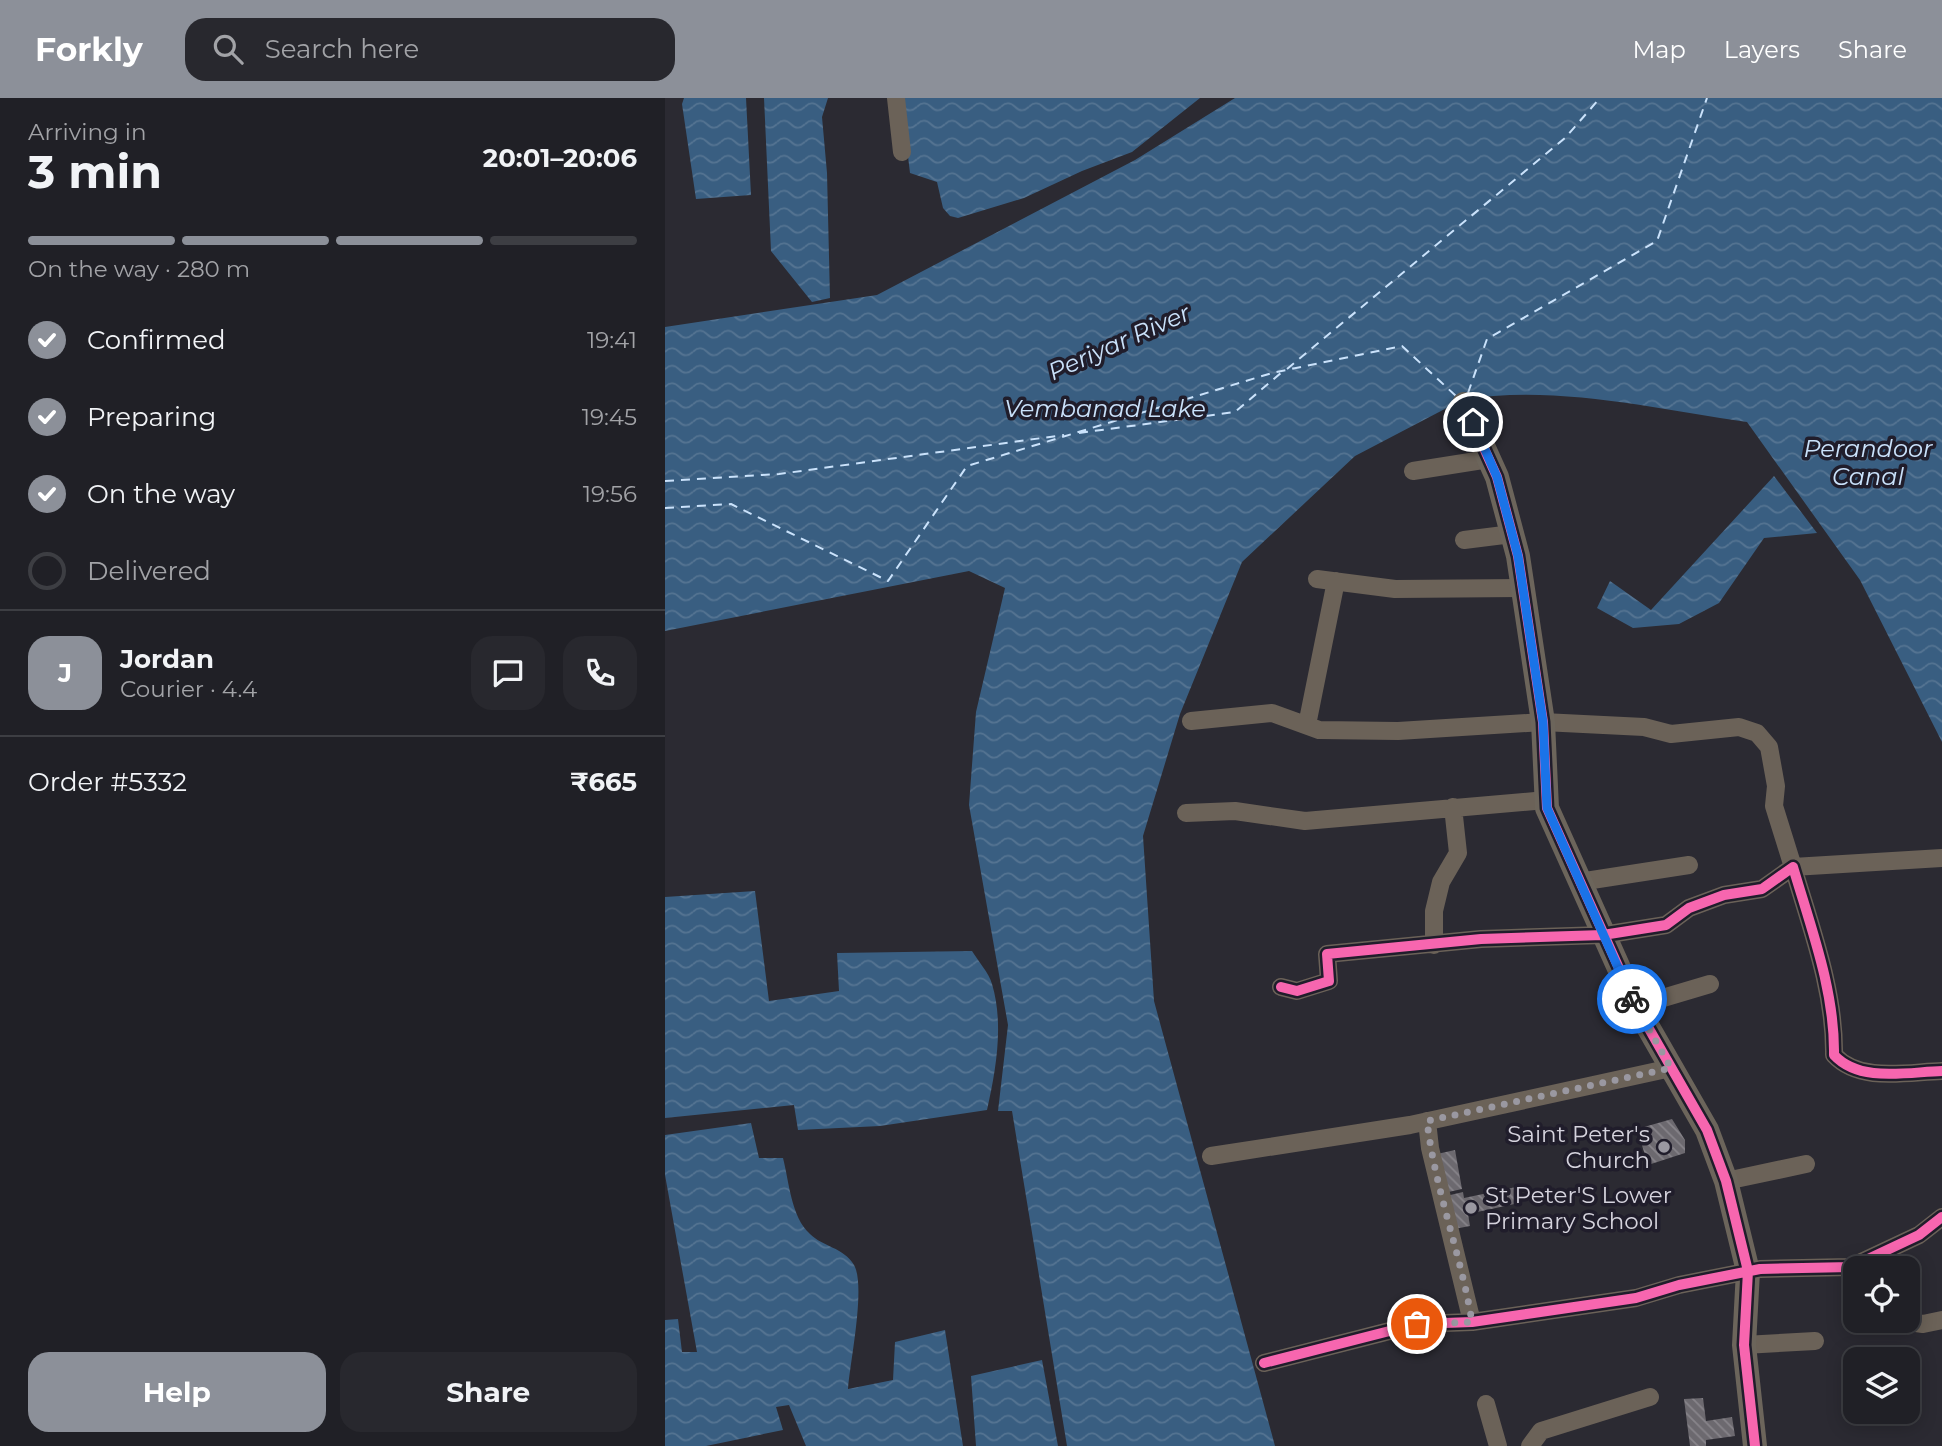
<!DOCTYPE html>
<html lang="en">
<head>
<meta charset="utf-8">
<style>
  body { margin:0; font-family:Montserrat,sans-serif; background:#28282e; color:#f1f3f6; height:100vh; display:flex; flex-direction:column; font-size:26px; white-space:nowrap }
  * { box-sizing:border-box; margin:0 }
  p { font-size:23px; color:#a2a3a7 }
  .icon { flex:none; width:38px; height:38px; fill:none; stroke:currentColor; stroke-width:2; stroke-linecap:round; stroke-linejoin:round }
  .map { position:relative; flex:1; overflow:hidden }
  .side { display:flex; flex-direction:column; background:#202026; width:665px }
  .side>* { flex:none }
  .fabs { position:absolute; left:1178px; top:1158px; display:grid; gap:14px }
  .fabs a { display:grid; place-items:center; width:77px; height:77px; border-radius:14px; background:#202026; box-shadow:0 4px 18px #0003,0 0 0 2px #3d3e43; font-size:35px }
  .pin { position:absolute; display:grid; place-items:center; width:60px; height:60px; color:#fff; margin:-30px; border:4px solid #fff; border-radius:50%; box-shadow:0 2px 7px #0007 }
  .courier { position:absolute; display:grid; place-items:center; width:70px; height:70px; margin:-35px; border:5px solid #1a73e8; border-radius:50%; background:#fff; color:#222; box-shadow:0 2px 9px #0007 }
  .overview em { font-style:normal; font-weight:700 }
  .overview div { display:flex; flex-direction:column-reverse }
  .overview { display:flex; align-items:center; justify-content:space-between; height:119px; padding:0 28px }
  h1 { font-size:46px; font-weight:700; line-height:52px }
  .bar { display:grid; grid-template-columns:repeat(4,1fr); gap:10px 7px; align-content:center; height:84px; padding:0 28px }
  .bar i { height:9px; border-radius:5px; background:#3d3e43 }
  .bar .selected { background:#8c9099 }
  .bar p { grid-column:span 4 }
  .line { display:flex; align-items:center; gap:18px; padding:0 28px; border-top:2px solid #3d3e43 }
  .line div { flex:1 }
  .round { display:grid; place-items:center; flex:none; width:74px; height:74px; border-radius:21px; background:#28282e }
  ol { padding:0 28px; list-style:none }
  li { display:flex; align-items:center; gap:21px; height:77px }
  li p { margin-inline-start:auto }
  li .icon { padding:7px; border-radius:50%; background:#8c9099; color:#fff; stroke-width:4 }
  li:last-child { color:#a2a3a7 }
  li i { width:38px; height:38px; border:4px solid #3d3e43; border-radius:50% }
  .button { display:flex; gap:14px; margin-top:auto; padding:14px 28px }
  .button a { flex:1; height:80px; border-radius:21px; background:#8c9099; color:#fff; font-size:28px; font-weight:700; line-height:80px; text-align:center }
  .button a+a { background:#28282e; color:#f1f3f6 }
  header { display:flex; align-items:center; gap:42px; box-sizing:border-box; height:98px; padding:0 35px; background:#8c9099; color:#fff }
  header strong { font-size:33px }
  nav { display:flex; gap:38px; margin-inline-start:auto; font-size:24px }
  .search { width:490px; height:63px; background:#28282e; display:flex; align-items:center; gap:18px; box-sizing:border-box; padding:0 24px; border-radius:21px; color:#a2a3a7; font-size:26px }
  main { display:flex; flex:1; min-height:0 }
  .map>svg:first-child { display:block }
  .water { fill:url(#water-waves) }
  .lines { fill:none; stroke-linecap:round; stroke-linejoin:round }
  .ferry { stroke:#cae2fb; stroke-width:2; stroke-dasharray:9 7; stroke-linecap:butt }
  .building { fill:url(#building-back-hatch) }
  .street { stroke:#6b6258; stroke-width:18 }
  .secondary { stroke:#6c655b; stroke-width:24 }
  .cycleway-casing { stroke:#201d2b; stroke-width:15 }
  .cycleway { stroke:#f766af; stroke-width:10 }
  .done { stroke:#9a98a1; stroke-width:7; stroke-dasharray:0 12.6 }
  .route { stroke:#1a73e8; stroke-width:9 }
  .poi-dot { fill:#9a98a1; stroke:#201d2b; stroke-width:2.5 }
  .labels { text-anchor:middle; dominant-baseline:central; stroke-width:7; stroke-linejoin:round; paint-order:stroke }
  .poi-label { font-size:23px; fill:#d5d3dd; stroke:#201d2b; text-anchor:end }
  .water-label { font-size:24px; font-style:italic; fill:#cae2fb; stroke:#201d2b }
</style>
</head>
<body>
<header>
<strong>Forkly</strong>
<div class="search"><svg class="icon" aria-label="search" viewBox="0 0 24 24"><circle cx="10" cy="10" r="6"/><path d="M15 15l6 6"/></svg>Search here</div>
<nav><a>Map</a><a>Layers</a><a>Share</a></nav>
</header>
<main>
<section class="side">
<div class="overview"><div><h1>3 min</h1><p>Arriving in</p></div><em>20:01–20:06</em></div>
<div class="bar"><i class="selected"></i><i class="selected"></i><i class="selected"></i><i></i><p>On the way · 280 m</p></div>
<ol>
<li><svg class="icon" aria-label="check" viewBox="0 0 24 24"><path d="M5 12l5 5 9-10"/></svg>Confirmed<p>19:41</p></li>
<li><svg class="icon" aria-label="check" viewBox="0 0 24 24"><path d="M5 12l5 5 9-10"/></svg>Preparing<p>19:45</p></li>
<li><svg class="icon" aria-label="check" viewBox="0 0 24 24"><path d="M5 12l5 5 9-10"/></svg>On the way<p>19:56</p></li>
<li><i></i>Delivered</li>
</ol>
<div class="line" style="height:126px"><b class="round" style="background:#8c9099;color:#fff">J</b><div><b>Jordan</b><p>Courier · 4.4</p></div><a class="round"><svg class="icon" aria-label="chat" viewBox="0 0 24 24"><path d="M4 5h16v11H9l-5 4z"/></svg></a><a class="round"><svg class="icon" aria-label="phone" viewBox="0 0 24 24"><path d="M5 4h4l2 5-3 2q2 4 5 5l2-3 5 2v4C11 20 4 13 5 4z"/></svg></a></div>
<div class="line" style="height:91px"><div>Order #5332</div><b>₹665</b></div>
<div class="button"><a>Help</a><a>Share</a></div>
</section>
<div class="map">
<svg width="1277" height="1348" viewBox="0 0 1277 1348">
  <defs>
    <pattern id="water-waves" width="16" height="10" patternUnits="userSpaceOnUse" patternTransform="scale(1.75)"><rect width="16" height="10" fill="#395e81"/><path d="M0 5q4-4 8 0t8 0" fill="none" stroke="#557492"/></pattern>
    <pattern id="building-back-hatch" width="6" height="6" patternUnits="userSpaceOnUse" patternTransform="scale(1.75)"><rect width="6" height="6" fill="#6c696f"/><path d="M-1 5l2 2M0 0l6 6M5-1l2 2" fill="none" stroke="#87848a"/></pattern>
  </defs>
  <rect width="100%" height="100%" fill="#2b2a32"/>
  <!-- water -->
  <path class="water" d="M19,0H81L86,97L31,101L17,6Z
    M99,0H163L157,19L162,75L165,200L147,204L106,153Z
    M236,0H535L467,54L417,73L359,100L293,120L285,118L278,110L272,84L245,75Z
    M570,0H1277V644L1195,482L1082,324C990,311 888,286 797,302L690,358L577,464L515,616L478,738L489,903L610,1348H402L347,1013H333L343,927L304,707L311,614L340,490L304,473L0,533V229L212,197L470,62Z
    M1109,378L1152,435L1099,440L1054,505L1014,526L968,530L932,510L945,483L986,512Z
    M90,793L104,903L174,893L172,855L307,853C313,863 324,875 327,886C339,926 331,972 322,1012L215,1028L133,1032L129,1007L0,1020V799Z
    M86,1025L94,1060H118C124,1083 126,1119 145,1136C158,1149 178,1149 189,1167C201,1188 185,1264 183,1291L228,1282L230,1244L280,1232L298,1348H141L124,1307L111,1309L118,1332L41,1348H0V1222L13,1221L17,1254H32L0,1077V1037Z
    M377,1262L393,1348H311L306,1278Z"/>
  <g class="lines">
    <!-- ferry -->
    <path class="ferry" d="M622,271L900,40L935,0
      M803,295L822,241L992,143L1042,0
      M414,335L570,314L617,274
      M0,383L114,376L399,337
      M0,410L66,406L223,483L302,368L607,275L737,248L791,298"/>
  </g>
  <!-- building -->
  <path class="building" d="M1007,1021L1020,1042V1055L983,1067L972,1031Z
    M790,1052L797,1091L779,1095L772,1056Z
    M851,1089L854,1105L803,1116L805,1128L789,1131L781,1098L798,1094L799,1100Z
    M1038,1300L1041,1323L1067,1319L1070,1338L1041,1342V1348H1025L1019,1301Z"/>
  <g class="lines">
    <!-- street -->
    <path class="street" d="M231,0L237,54
      M748,373L824,361
      M799,442L847,436
      M652,481L730,491L857,490
      M526,623L607,615L654,632L733,633L878,624L979,629L1006,636L1074,629L1092,635L1104,649L1111,688L1109,708L1128,769L1277,760
      M642,627L671,483
      M521,715L570,713L640,723L881,702
      M914,784L1024,767
      M769,847V813L776,784L793,755L788,709
      M616,889L632,893L664,883L662,856L816,841L938,837L1001,827L1024,810L1059,797L1097,791L1128,769C1146,830 1170,893 1169,957C1195,985 1242,974 1277,973
      M971,908L1045,886
      M762,1023L765,1050L807,1224
      M546,1058L745,1027L1006,970
      M1061,1083L1141,1066
      M1237,1223L1258,1226L1277,1222
      M1079,1247L1150,1243
      M599,1265L752,1226L807,1224L971,1200L1014,1187L1095,1171L1186,1169L1254,1137L1277,1119
      M821,1306L833,1348
      M865,1348L876,1333L985,1299"/>
    <!-- secondary -->
    <path class="secondary" d="M799,306L832,379L853,458L878,624L882,710L971,908L1042,1032L1061,1083L1083,1173L1079,1247L1090,1348"/>
    <defs>
      <path id="cycleway" d="M799,306L832,379L853,458L878,624L882,710L971,908L1042,1032L1061,1083L1083,1173L1079,1247L1090,1348
        M616,889L632,893L664,883L662,856L816,841L938,837L1001,827L1024,810L1059,797L1097,791L1128,769C1146,830 1170,893 1169,957C1195,985 1242,974 1277,973
        M599,1265L752,1226L807,1224L971,1200L1014,1187L1095,1171L1186,1169L1254,1137L1277,1119"/>
    </defs>
    <!-- cycleway casing -->
    <use href="#cycleway" class="cycleway-casing"/>
    <!-- cycleway -->
    <use href="#cycleway" class="cycleway"/>
  </g>
  <g class="lines">
    <!-- done -->
    <path class="done" d="M752,1226L807,1224C796,1156 770,1092 762,1023L1006,970L967,901"/>
    <!-- route -->
    <path class="route" d="M808,324L832,379L853,458L878,624L882,710L967,901"/>
  </g>
  <!-- markers -->
  <g class="poi-dot">
    <circle cx="999" cy="1049" r="7"/>
    <circle cx="806" cy="1110" r="7"/>
  </g>
  <g class="labels">
    <!-- poi labels -->
    <g class="poi-label">
      <text x="985" y="1036">Saint Peter's<tspan x="985" dy="26">Church</tspan></text>
      <text x="820" y="1097" text-anchor="start">St Peter'S Lower<tspan x="820" dy="26">Primary School</tspan></text>
    </g>
    <!-- water labels -->
    <g class="water-label">
      <text transform="translate(454 244) rotate(-24)">Periyar River</text>
      <text x="440" y="310">Vembanad Lake</text>
      <text x="1203" y="350">Perandoor<tspan x="1203" dy="28">Canal</tspan></text>
    </g>
  </g>
</svg>
<div class="fabs">
<a><svg class="icon" aria-label="locate" viewBox="0 0 24 24"><circle cx="12" cy="12" r="6"/><path d="M12 2v4M12 18v4M2 12h4M18 12h4"/></svg></a>
<a><svg class="icon" aria-label="layers" viewBox="0 0 24 24"><path d="M12 4l9 5-9 5-9-5zM3 14l9 5 9-5"/></svg></a>
</div>
<div class="pin" style="left:752px;top:1226px;background:#ea580c"><svg class="icon" aria-label="bag" viewBox="0 0 24 24"><path d="M5 8h14l-1 12H6zM9 8a3 3 0 0 1 6 0"/></svg></div>
<div class="pin" style="left:808px;top:324px;background:#1f2937"><svg class="icon" aria-label="home" viewBox="0 0 24 24"><path d="M3 11l9-7 9 7M6 9v11h12V9"/></svg></div>
<div class="courier" style="left:967px;top:901px"><svg class="icon" aria-label="bike" viewBox="0 0 24 24"><circle cx="6" cy="16" r="4"/><circle cx="18" cy="16" r="4"/><path d="M6 16l4-8h5l3 8M10 8l3 8H6M13 5h3"/></svg></div>
</div>
</main>
</body>
</html>
